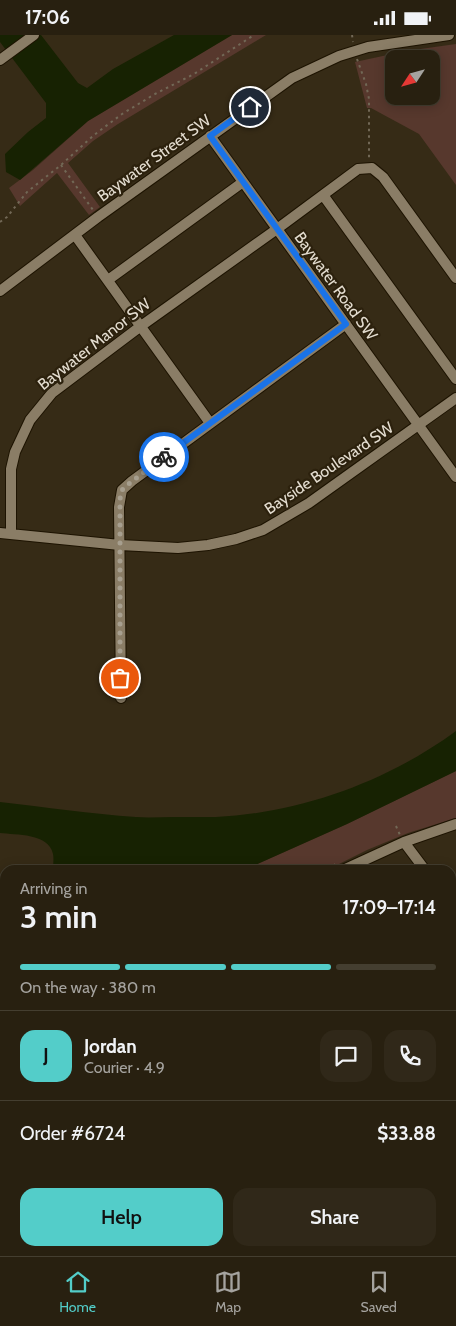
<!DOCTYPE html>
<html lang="en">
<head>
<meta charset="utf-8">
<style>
  body { margin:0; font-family:Cabin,sans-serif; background:#302819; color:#f1f3f6; height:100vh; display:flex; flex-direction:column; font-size:19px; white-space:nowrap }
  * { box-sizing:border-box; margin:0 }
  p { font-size:16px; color:#a5a39f }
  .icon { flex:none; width:28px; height:28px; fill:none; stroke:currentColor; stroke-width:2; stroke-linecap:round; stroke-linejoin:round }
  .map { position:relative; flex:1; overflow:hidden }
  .drawer { position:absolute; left:0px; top:830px; width:456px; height:391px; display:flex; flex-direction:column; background:#282010; border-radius:15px 15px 0 0; box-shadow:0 2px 12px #0003,0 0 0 1px #443e30 }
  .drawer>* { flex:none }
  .needle { width:32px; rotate:234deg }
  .controls { position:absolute; left:385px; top:15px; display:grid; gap:10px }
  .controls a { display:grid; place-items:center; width:55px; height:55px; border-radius:10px; background:#282010; box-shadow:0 2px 12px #0003,0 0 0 1px #443e30; font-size:25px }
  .pin { position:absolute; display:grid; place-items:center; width:42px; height:42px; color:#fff; margin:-21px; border:2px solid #fff; border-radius:50%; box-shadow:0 1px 5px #0007 }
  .courier { position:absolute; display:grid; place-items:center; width:50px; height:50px; margin:-25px; border:4px solid #1a73e8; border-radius:50%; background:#fff; color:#222; box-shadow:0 1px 6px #0007 }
  .summary em { font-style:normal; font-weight:600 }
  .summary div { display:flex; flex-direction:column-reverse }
  .summary { display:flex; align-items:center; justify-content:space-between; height:85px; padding:0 20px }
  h1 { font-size:32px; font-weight:600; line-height:38px }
  .bar { display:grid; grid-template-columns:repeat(4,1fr); gap:8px 5px; align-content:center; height:60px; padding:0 20px }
  .bar i { height:6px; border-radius:4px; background:#443e30 }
  .bar .active { background:#53cdc9 }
  .bar p { grid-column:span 4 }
  .line { display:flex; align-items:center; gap:12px; padding:0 20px; border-top:1px solid #443e30 }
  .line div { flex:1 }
  .round { display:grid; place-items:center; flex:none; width:52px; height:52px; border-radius:15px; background:#302819 }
  .cta { display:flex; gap:10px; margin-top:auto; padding:10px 20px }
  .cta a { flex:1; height:58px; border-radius:15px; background:#53cdc9; color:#111; font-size:20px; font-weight:600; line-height:58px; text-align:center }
  .cta a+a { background:#302819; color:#f1f3f6 }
  .status { display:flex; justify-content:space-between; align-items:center; height:35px; padding:0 25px; background:#282010; direction:ltr }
  .status svg { height:14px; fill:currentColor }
  .tab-bar { display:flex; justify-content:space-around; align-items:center; height:70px; border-top:1px solid #443e30; background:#282010; font-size:14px; color:#a5a39f }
  .tab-bar a { display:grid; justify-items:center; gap:2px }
  .tab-bar .active { color:#53cdc9 }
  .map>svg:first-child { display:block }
  .green { fill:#57382d; fill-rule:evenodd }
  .water { fill:#172202 }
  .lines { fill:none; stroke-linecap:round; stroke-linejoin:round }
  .stream { stroke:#172202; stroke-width:2.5 }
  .minor-casing { stroke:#1d1301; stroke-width:12 }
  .path { stroke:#726856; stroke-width:2; stroke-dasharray:2.5 4; stroke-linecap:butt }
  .minor { stroke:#8a7d66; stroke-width:10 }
  .done { stroke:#a79f8f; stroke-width:5; stroke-dasharray:0 9 }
  .route { stroke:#1a73e8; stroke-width:6 }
  .labels { text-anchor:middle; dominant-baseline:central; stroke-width:4.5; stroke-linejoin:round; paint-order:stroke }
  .street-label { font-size:16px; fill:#e4ddd0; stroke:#2c210d }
</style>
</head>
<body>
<div class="status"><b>17:06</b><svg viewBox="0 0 49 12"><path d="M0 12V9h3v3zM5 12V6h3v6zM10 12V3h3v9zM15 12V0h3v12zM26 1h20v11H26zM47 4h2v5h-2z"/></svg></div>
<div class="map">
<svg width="456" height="1221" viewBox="0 0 456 1221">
  <rect width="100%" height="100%" fill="#362b16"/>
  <!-- green -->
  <path class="green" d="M232,0H266L118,89L93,106L68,128L100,172L89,180L57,138L20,171L9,153L33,135L88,86Z
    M456,9V150L419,99L371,73H367L355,27L406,16ZM394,24H431V61H394Z
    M456,736V783L408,798L367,815L327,835H244L347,789Z
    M456,1110V1221H420L417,1216H451V1113Z"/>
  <!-- water -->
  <path class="water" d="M0,0H41L78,48L87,53L113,34L174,0H232L88,86L20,145L6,137L5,119L28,97L46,83V68L0,7Z
    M456,696V736L347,789L244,835H53C53,830 54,824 53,819C49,798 16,800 0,798V767C45,772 91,779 136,782C149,783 161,782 174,782C188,782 202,782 216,782C301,778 388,746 456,696Z"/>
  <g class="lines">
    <!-- stream -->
    <path class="stream" d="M408,1216L410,1221"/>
    <defs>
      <path id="minor" d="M0,25L34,0
        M210,101L456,442
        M323,160L456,344
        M75,200L210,388
        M108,245L243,147
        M0,256L98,182L292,43L339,21L368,12L449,0
        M0,498L120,510L178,513L208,510L236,504L263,495L309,468L456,363
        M11,499V434L15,417L30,385L52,358L141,291L277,194L358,134L372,133L383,142L456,243
        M121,663L119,472L122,455L132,446L346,289
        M404,807L425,835
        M343,835L404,807L456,789
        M451,871L456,878
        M451,945L456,942
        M451,1022L456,1019
        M451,1056L456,1063
        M451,1100L456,1096
        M0,1190L5,1200
        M13,1216L15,1221
        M150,1216L153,1221
        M363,1216L366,1221
        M284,1221L291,1216"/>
    </defs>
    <!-- minor casing -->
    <use href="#minor" class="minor-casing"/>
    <!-- path -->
    <path class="path" d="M352,0L353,7
      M357,24L366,49L369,64V125
      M61,130L93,175
      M0,187L7,182L27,157L61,130L94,100L122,79L155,59L194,39L254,0
      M396,791L400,800
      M323,835L335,829
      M0,1048L5,1046
      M383,1216L386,1221
      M394,1221L395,1216"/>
    <!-- minor -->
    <use href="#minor" class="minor"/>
  </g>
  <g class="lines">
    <!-- done -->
    <path class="done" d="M120,643V464L122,455L126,451L164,422"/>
    <!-- route -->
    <path class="route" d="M164,422L346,289L210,101L250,72"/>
  </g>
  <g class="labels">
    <!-- street labels -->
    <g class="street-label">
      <text transform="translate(154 123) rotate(-36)">Baywater Street SW</text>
      <text transform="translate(336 251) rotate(54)">Baywater Road SW</text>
      <text transform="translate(94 309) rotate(-38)">Baywater Manor SW</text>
      <text transform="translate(329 433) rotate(-34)">Bayside Boulevard SW</text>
    </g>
  </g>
</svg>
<div class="controls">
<a><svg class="needle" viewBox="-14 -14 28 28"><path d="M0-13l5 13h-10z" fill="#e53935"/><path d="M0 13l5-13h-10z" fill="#a5a39f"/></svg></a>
</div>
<div class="pin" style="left:120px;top:643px;background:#ea580c"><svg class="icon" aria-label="bag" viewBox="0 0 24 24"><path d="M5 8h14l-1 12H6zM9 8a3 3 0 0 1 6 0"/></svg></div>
<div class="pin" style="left:250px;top:72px;background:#1f2937"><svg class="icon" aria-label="home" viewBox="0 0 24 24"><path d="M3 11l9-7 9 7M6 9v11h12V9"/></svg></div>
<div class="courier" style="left:164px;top:422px"><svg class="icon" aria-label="bike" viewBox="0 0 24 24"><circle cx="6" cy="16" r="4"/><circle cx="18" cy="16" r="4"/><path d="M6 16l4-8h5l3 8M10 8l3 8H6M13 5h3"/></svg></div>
<section class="drawer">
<div class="summary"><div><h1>3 min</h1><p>Arriving in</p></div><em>17:09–17:14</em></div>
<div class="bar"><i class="active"></i><i class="active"></i><i class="active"></i><i></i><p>On the way · 380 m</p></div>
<div class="line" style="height:90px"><b class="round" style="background:#53cdc9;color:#111">J</b><div><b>Jordan</b><p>Courier · 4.9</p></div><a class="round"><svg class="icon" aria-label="chat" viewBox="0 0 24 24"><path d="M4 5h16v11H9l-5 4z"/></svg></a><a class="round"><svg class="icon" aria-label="phone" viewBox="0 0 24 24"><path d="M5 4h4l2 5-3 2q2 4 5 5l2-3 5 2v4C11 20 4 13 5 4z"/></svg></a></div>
<div class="line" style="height:65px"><div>Order #6724</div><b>$33.88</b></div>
<div class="cta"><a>Help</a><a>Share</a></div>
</section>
</div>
<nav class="tab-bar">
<a class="active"><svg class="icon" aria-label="home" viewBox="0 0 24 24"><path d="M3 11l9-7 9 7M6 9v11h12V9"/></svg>Home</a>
<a><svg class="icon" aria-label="map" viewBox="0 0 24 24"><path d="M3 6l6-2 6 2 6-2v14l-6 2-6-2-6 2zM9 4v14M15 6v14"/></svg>Map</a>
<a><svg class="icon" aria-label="saved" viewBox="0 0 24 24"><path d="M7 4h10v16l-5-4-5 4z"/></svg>Saved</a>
</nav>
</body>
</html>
